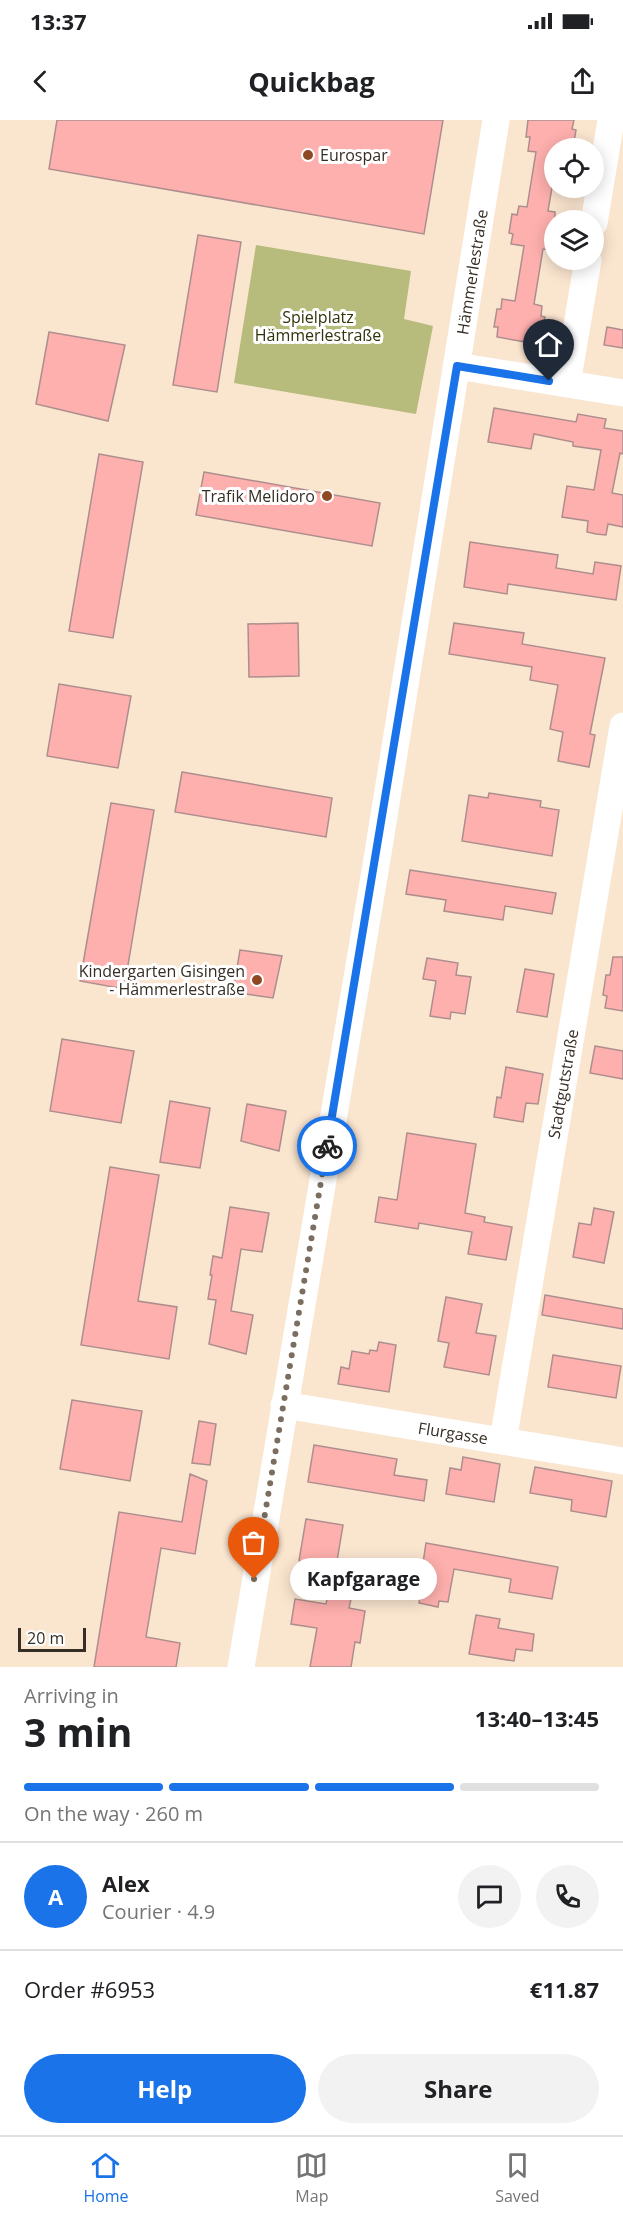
<!DOCTYPE html>
<html lang="en">
<head>
<meta charset="utf-8">
<style>
  body { margin:0; font-family:"Open Sans",sans-serif; background:#f2f2f2; color:#202124; height:100vh; display:flex; flex-direction:column; font-size:22px; white-space:nowrap }
  * { box-sizing:border-box; margin:0 }
  p { font-size:20px; color:#757577 }
  .icon { flex:none; width:33px; height:33px; fill:none; stroke:currentColor; stroke-width:2; stroke-linecap:round; stroke-linejoin:round }
  .map { position:relative; height:1547px; overflow:hidden }
  .sheet { display:flex; flex-direction:column; background:#fff; flex:1 }
  .sheet>* { flex:none }
  .fabs { position:absolute; left:544px; top:18px; display:grid; gap:12px }
  .fabs a { display:grid; place-items:center; width:60px; height:60px; border-radius:50%; background:#fff; box-shadow:0 3px 15px #0003; font-size:30px }
  .scale { position:absolute; left:18px; bottom:15px; width:68px; box-sizing:border-box; padding-left:6px; border:3px solid #362e25; border-top:0; font-size:16px; line-height:21px; white-space:nowrap; color:#362e25; -webkit-text-stroke:4px #fff; paint-order:stroke }
  .pin { position:absolute; display:grid; place-items:center; width:51px; height:51px; color:#fff; margin:-62px -26px; border-radius:50% 50% 50% 0; rotate:-45deg; box-shadow:0 0 6px #0007 }
  .pin .icon { rotate:45deg }
  .courier { position:absolute; display:grid; place-items:center; width:60px; height:60px; margin:-30px; border:4px solid #1a73e8; border-radius:50%; background:#fff; color:#222; box-shadow:0 2px 8px #0007 }
  .bubble { position:absolute; height:42px; border-radius:21px; background:#fff; box-shadow:0 3px 15px #0003; font-size:20px; font-weight:700; line-height:42px; text-align:center }
  .headline em { font-style:normal; font-weight:700 }
  .headline div { display:flex; flex-direction:column-reverse }
  .headline { display:flex; align-items:center; justify-content:space-between; height:102px; padding:0 24px }
  h1 { font-size:39px; font-weight:700; line-height:45px }
  .bar { display:grid; grid-template-columns:repeat(4,1fr); gap:9px 6px; align-content:center; height:72px; padding:0 24px }
  .bar i { height:8px; border-radius:4px; background:#e0e0e0 }
  .bar .active { background:#1a73e8 }
  .bar p { grid-column:span 4 }
  .line { display:flex; align-items:center; gap:15px; padding:0 24px; border-top:2px solid #e0e0e0 }
  .line div { flex:1 }
  .round { display:grid; place-items:center; flex:none; width:63px; height:63px; border-radius:32px; background:#f2f2f2 }
  .button { display:flex; gap:12px; margin-top:auto; padding:12px 24px }
  .button a { flex:1; height:69px; border-radius:36px; background:#1a73e8; color:#fff; font-size:24px; font-weight:700; line-height:69px; text-align:center }
  .button a+a { background:#f2f2f2; color:#202124 }
  .status { display:flex; justify-content:space-between; align-items:center; height:42px; padding:0 30px; background:#fff; direction:ltr }
  .status svg { height:16px; fill:currentColor }
  header { display:flex; justify-content:space-between; align-items:center; height:78px; padding:0 24px; background:#fff; font-size:27px; font-weight:700 }
  .dock { display:flex; justify-content:space-around; align-items:center; height:84px; border-top:2px solid #e0e0e0; background:#fff; font-size:16px; color:#757577 }
  .dock a { display:grid; justify-items:center; gap:3px }
  .dock .active { color:#1a73e8 }
  .map>svg:first-child { display:block }
  .green { fill:#b7bb7c }
  .building { fill:#feb0ae; stroke:#ad8e8d; stroke-width:1.5 }
  .lines { fill:none; stroke-linecap:round; stroke-linejoin:round }
  .minor { stroke:#fff; stroke-width:27 }
  .done { stroke:#7b6e60; stroke-width:6; stroke-dasharray:0 10.8 }
  .route { stroke:#1a73e8; stroke-width:8 }
  .poi-dot { fill:#8e4822; stroke:#fff; stroke-width:2 }
  .labels { text-anchor:middle; dominant-baseline:central; stroke-width:6; stroke-linejoin:round; paint-order:stroke }
  .poi-label { font-size:16px; fill:#362e25; stroke:#fff; text-anchor:end }
  .street-label { font-size:16px; fill:#362e25; stroke:#fff }
  .park-label { font-size:16px; fill:#31330b; stroke:#fff }
</style>
</head>
<body>
<div class="status"><b>13:37</b><svg viewBox="0 0 49 12"><path d="M0 12V9h3v3zM5 12V6h3v6zM10 12V3h3v9zM15 12V0h3v12zM26 1h20v11H26zM47 4h2v5h-2z"/></svg></div>
<header><svg class="icon" aria-label="back" viewBox="0 0 24 24"><path d="M15 5l-7 7 7 7"/></svg>Quickbag<svg class="icon" aria-label="share" viewBox="0 0 24 24"><path d="M12 15V3M7 8l5-5 5 5M5 13v7h14v-7"/></svg></header>
<div class="map">
<svg width="623" height="1547" viewBox="0 0 623 1547">
  <rect width="100%" height="100%" fill="#fae5cf"/>
  <!-- green -->
  <path class="green" d="M256,125L411,151L404,199L433,206L416,294L234,263Z"/>
  <!-- building -->
  <path class="building" d="M57,0H443L424,114L49,49Z
    M528,0H574L572,9L576,10L573,28H555V50L548,91L555,92V123L552,122L550,130L543,129L534,184L542,186L541,196L545,197L542,215L538,214L537,224L497,217L498,207H494L497,189H501L502,179L515,181L524,126L511,124L513,114L509,113L512,94L517,95L519,86L527,87L536,32L528,31L530,17H526Z
    M198,115L241,122L217,272L173,265Z
    M607,207L623,210V228L604,225Z
    M49,212L125,225L108,301L36,284Z
    M494,288L576,302L578,294L606,299L604,308L623,311V334L620,333L612,373L623,375V407L608,404L606,415L596,414L587,412L588,401L562,397L567,366L594,370L601,330L573,326V322L534,314L531,329L488,322Z
    M99,334L143,342L113,518L69,511Z
    M204,352L380,383L372,426L196,395Z
    M470,422L558,435L556,448L593,454L595,442L621,446L616,480L508,464L507,474L464,467Z
    M298,503L299,556L249,557L248,504Z
    M454,503L524,513L522,524L605,538L590,614L595,615L589,647L558,641L563,612L550,609L558,565L530,560L532,547L449,534Z
    M59,564L131,576L118,648L47,636Z
    M182,652L332,678L326,717L175,692Z
    M489,673L541,681L540,687L559,690L552,736L462,721L469,675L488,678Z
    M111,683L154,690L124,869L80,861Z
    M410,750L556,773L552,794L505,786L503,800L444,791L446,780L406,774Z
    M240,830L282,836L273,878L233,872Z
    M613,837H623V891L605,888L607,876L603,875L606,855H610Z
    M427,838L458,843L456,855L471,857L465,894L451,892L450,899L430,896L436,861L423,859Z
    M525,849L554,854L547,897L517,892Z
    M62,919L134,931L121,1003L50,991Z
    M595,926L623,931V959L590,953Z
    M506,947L543,954L538,984L526,983L523,1002L494,997L497,977L501,978Z
    M170,981L210,988L200,1048L160,1042Z
    M247,984L286,991L279,1031L241,1021Z
    M407,1013L476,1024L465,1093L485,1097L484,1102L512,1107L506,1140L468,1134L472,1112L419,1103L418,1109L375,1102L379,1077L397,1080Z
    M110,1047L159,1055L138,1181L177,1187L169,1239L81,1225Z
    M230,1087L269,1093L262,1132L241,1129L231,1191L253,1195L246,1234L209,1224L216,1180L208,1179L212,1155H210L213,1136L222,1138Z
    M594,1088L614,1092L604,1143L573,1137L579,1103L591,1105Z
    M545,1175L623,1189V1209L542,1195Z
    M446,1177L482,1184L476,1213L496,1216L489,1255L444,1247L449,1223L438,1221Z
    M379,1222L396,1225L389,1272L338,1264L341,1247L349,1249L352,1231L369,1234L370,1230L377,1231Z
    M553,1235L621,1246L616,1278L548,1267Z
    M72,1280L142,1291L130,1361L60,1349Z
    M199,1301L216,1304L210,1345L192,1343Z
    M314,1325L397,1339L394,1355L427,1360L424,1381L308,1362Z
    M463,1337L500,1344L494,1382L446,1374L450,1348L461,1350Z
    M535,1347L612,1361L606,1397L571,1391L572,1380L530,1373Z
    M190,1354L207,1361L195,1434L161,1428L146,1517L180,1523L176,1547H94L119,1392L182,1402Z
    M306,1399L343,1405L336,1447L299,1441Z
    M426,1423L558,1447L552,1479L509,1472L511,1459L454,1449L448,1482L439,1481L438,1487L419,1483L420,1477L411,1476L417,1442L423,1443Z
    M330,1465L353,1470L349,1488L365,1491L360,1523L355,1522L351,1547H310L317,1508L291,1504L295,1479L326,1484Z
    M476,1495L500,1499L498,1508L534,1514L532,1531L516,1529L514,1541L469,1534Z"/>
  <g class="lines">
    <!-- minor -->
    <path class="minor" d="M594,103L611,0
      M457,246L623,273
      M567,264L588,140
      M284,1285L623,1341
      M503,1321L623,606
      M241,1547L378,733L496,0"/>
  </g>
  <g class="lines">
    <!-- done -->
    <path class="done" d="M254,1459L327,1026"/>
    <!-- route -->
    <path class="route" d="M327,1026L457,246L549,261"/>
  </g>
  <!-- markers -->
  <g class="poi-dot">
    <circle cx="308" cy="35" r="6"/>
    <circle cx="327" cy="376" r="6"/>
    <circle cx="257" cy="860" r="6"/>
  </g>
  <g class="labels">
    <!-- poi labels -->
    <g class="poi-label">
      <text x="320" y="35" text-anchor="start">Eurospar</text>
      <text x="315" y="376">Trafik Melidoro</text>
      <text x="245" y="851">Kindergarten Gisingen<tspan x="245" dy="18">- Hämmerlestraße</tspan></text>
    </g>
    <!-- street labels -->
    <g class="street-label">
      <text transform="translate(472 152) rotate(-81)">Hämmerlestraße</text>
      <text transform="translate(563 964) rotate(-80)">Stadtgutstraße</text>
      <text transform="translate(453 1313) rotate(9)">Flurgasse</text>
    </g>
    <!-- park labels -->
    <g class="park-label">
      <text x="318" y="197">Spielplatz<tspan x="318" dy="18">Hämmerlestraße</tspan></text>
    </g>
  </g>
</svg>
<div class="fabs">
<a><svg class="icon" aria-label="locate" viewBox="0 0 24 24"><circle cx="12" cy="12" r="6"/><path d="M12 2v4M12 18v4M2 12h4M18 12h4"/></svg></a>
<a><svg class="icon" aria-label="layers" viewBox="0 0 24 24"><path d="M12 4l9 5-9 5-9-5zM3 14l9 5 9-5"/></svg></a>
</div>
<div class="scale">20 m</div>
<div class="pin" style="left:254px;top:1459px;background:#ea580c"><svg class="icon" aria-label="bag" viewBox="0 0 24 24"><path d="M5 8h14l-1 12H6zM9 8a3 3 0 0 1 6 0"/></svg></div>
<div class="pin" style="left:549px;top:261px;background:#1f2937"><svg class="icon" aria-label="home" viewBox="0 0 24 24"><path d="M3 11l9-7 9 7M6 9v11h12V9"/></svg></div>
<div class="courier" style="left:327px;top:1026px"><svg class="icon" aria-label="bike" viewBox="0 0 24 24"><circle cx="6" cy="16" r="4"/><circle cx="18" cy="16" r="4"/><path d="M6 16l4-8h5l3 8M10 8l3 8H6M13 5h3"/></svg></div>
<div class="bubble" style="left:290px;top:1438px;width:147px">Kapfgarage</div>
</div>
<section class="sheet">
<div class="headline"><div><h1>3 min</h1><p>Arriving in</p></div><em>13:40–13:45</em></div>
<div class="bar"><i class="active"></i><i class="active"></i><i class="active"></i><i></i><p>On the way · 260 m</p></div>
<div class="line" style="height:108px"><b class="round" style="background:#1a73e8;color:#fff">A</b><div><b>Alex</b><p>Courier · 4.9</p></div><a class="round"><svg class="icon" aria-label="chat" viewBox="0 0 24 24"><path d="M4 5h16v11H9l-5 4z"/></svg></a><a class="round"><svg class="icon" aria-label="phone" viewBox="0 0 24 24"><path d="M5 4h4l2 5-3 2q2 4 5 5l2-3 5 2v4C11 20 4 13 5 4z"/></svg></a></div>
<div class="line" style="height:78px"><div>Order #6953</div><b>€11.87</b></div>
<div class="button"><a>Help</a><a>Share</a></div>
</section>
<nav class="dock">
<a class="active"><svg class="icon" aria-label="home" viewBox="0 0 24 24"><path d="M3 11l9-7 9 7M6 9v11h12V9"/></svg>Home</a>
<a><svg class="icon" aria-label="map" viewBox="0 0 24 24"><path d="M3 6l6-2 6 2 6-2v14l-6 2-6-2-6 2zM9 4v14M15 6v14"/></svg>Map</a>
<a><svg class="icon" aria-label="saved" viewBox="0 0 24 24"><path d="M7 4h10v16l-5-4-5 4z"/></svg>Saved</a>
</nav>
</body>
</html>
